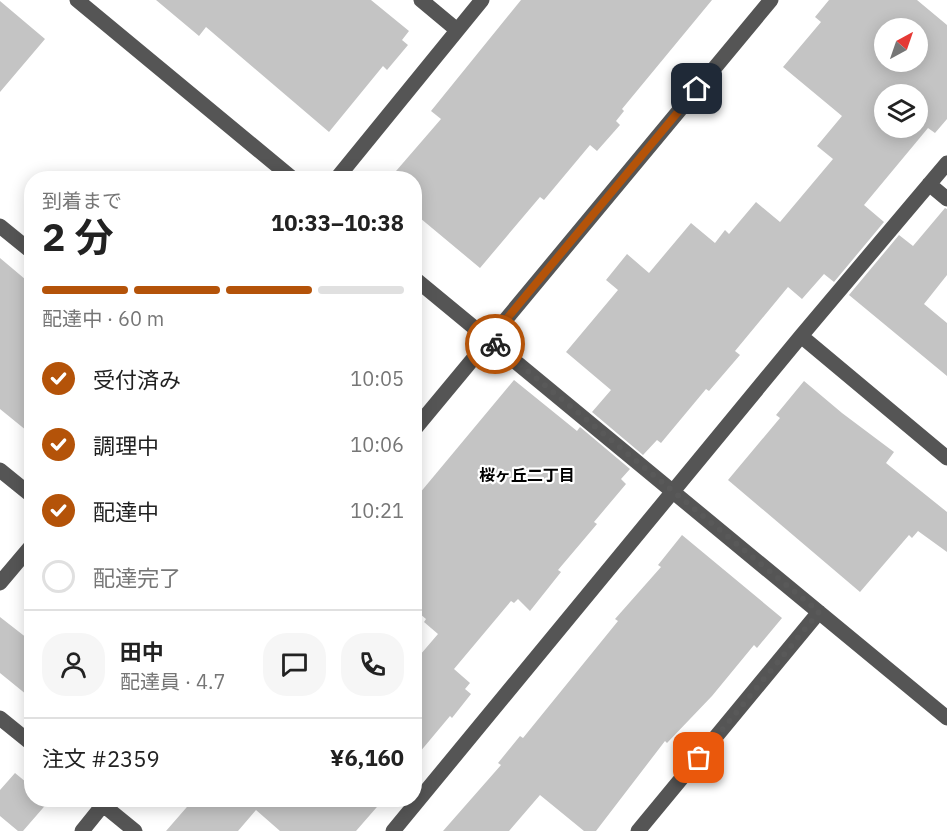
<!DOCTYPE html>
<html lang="ja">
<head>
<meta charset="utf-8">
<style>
  body { margin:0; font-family:"IBM Plex Sans","Noto Sans JP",sans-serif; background:#f6f6f6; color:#222; height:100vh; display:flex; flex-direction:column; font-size:22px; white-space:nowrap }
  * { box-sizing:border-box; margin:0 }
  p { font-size:20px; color:#767676 }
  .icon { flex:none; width:33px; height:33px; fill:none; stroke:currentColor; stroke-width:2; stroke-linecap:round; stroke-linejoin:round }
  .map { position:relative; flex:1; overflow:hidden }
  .details { position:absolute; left:24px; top:171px; width:398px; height:636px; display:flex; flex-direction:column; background:#fff; border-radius:24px; box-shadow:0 3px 15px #0003 }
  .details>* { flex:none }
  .needle { width:39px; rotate:40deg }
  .buttons { position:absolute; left:874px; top:18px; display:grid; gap:12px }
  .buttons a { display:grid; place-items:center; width:54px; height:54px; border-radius:50%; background:#fff; box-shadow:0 3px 15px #0003; font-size:30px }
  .pin { position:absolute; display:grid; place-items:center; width:51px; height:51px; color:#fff; margin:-26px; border-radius:12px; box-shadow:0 3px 9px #0006 }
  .courier { position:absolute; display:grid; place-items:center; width:60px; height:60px; margin:-30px; border:4px solid #b45309; border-radius:50%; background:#fff; color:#222; box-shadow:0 2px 8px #0007 }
  .head em { font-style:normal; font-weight:700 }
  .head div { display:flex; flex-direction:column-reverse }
  .head { display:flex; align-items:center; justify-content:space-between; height:102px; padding:0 18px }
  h1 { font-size:39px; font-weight:700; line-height:45px }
  .bar { display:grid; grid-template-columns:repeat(4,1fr); gap:9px 6px; align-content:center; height:72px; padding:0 18px }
  .bar i { height:8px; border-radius:4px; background:#e0e0e0 }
  .bar .active { background:#b45309 }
  .bar p { grid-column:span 4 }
  .line { display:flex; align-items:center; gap:15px; padding:0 18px; border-top:2px solid #e0e0e0 }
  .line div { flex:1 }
  .round { display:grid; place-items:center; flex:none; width:63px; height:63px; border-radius:24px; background:#f6f6f6 }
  ol { padding:0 18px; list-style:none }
  li { display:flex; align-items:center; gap:18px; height:66px }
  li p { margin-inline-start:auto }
  li .icon { padding:6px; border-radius:50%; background:#b45309; color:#fff; stroke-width:4 }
  li:last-child { color:#767676 }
  li i { width:33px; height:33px; border:3px solid #e0e0e0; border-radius:50% }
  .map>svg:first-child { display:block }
  .building { fill:#c4c4c4; fill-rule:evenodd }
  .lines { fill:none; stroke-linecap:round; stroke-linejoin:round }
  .minor { stroke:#555; stroke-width:15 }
  .done { stroke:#595959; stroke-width:6; stroke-dasharray:0 10.8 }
  .route { stroke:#b45309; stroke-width:8 }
  .labels { text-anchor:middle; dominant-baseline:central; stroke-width:4.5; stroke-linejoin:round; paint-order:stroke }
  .neighbourhood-label { font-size:16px; font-weight:bold; fill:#000; stroke:#fff }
</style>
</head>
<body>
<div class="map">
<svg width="947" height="831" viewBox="0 0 947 831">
  <rect width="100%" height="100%" fill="#fff"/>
  <!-- building -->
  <path class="building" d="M156,0H371L409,31L402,40L408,45L387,70L383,66L329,132L206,27L199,36Z
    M521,0H712L622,109L624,111L616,121L620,125L597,151L590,145L544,200L540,197L480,268L414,213V178H390L441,119L431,111Z
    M829,0H917L947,25V119L935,133L928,128L864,205L884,222L834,282L824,274L802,299L788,287L735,351L740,355L709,391L706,389L661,443L657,440L643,455L592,412L611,390L566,352L618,290L606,280L627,254L649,273L691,223L715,243L725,230L729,234L756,202L780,222L833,159L817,146L842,116L783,67L821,22L815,17ZM885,28H918V62H885ZM885,94H918V128H885Z
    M0,1L45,39L0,92Z
    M945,208L947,209V275L924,304L947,323V376L849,295L899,235L913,246Z
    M0,258L32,285V435L0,409Z
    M514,380L577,431L580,427L630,469L621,479L626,484L594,522L597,524L558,570L561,572L530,611L518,599L514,603L511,601L454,669L470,683L465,689L471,694L452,718L450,716L414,759V662L438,634L424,622L426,619L414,609V500Z
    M804,381L842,413L894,452L886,463L947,512V552L918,531L912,538L909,535L860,592L728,480L780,418L776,415Z
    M682,535L782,618L757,648L754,645L712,696L667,743L665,741L596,831H584L540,795L509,831H443L501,765L498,763L520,736L523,738L618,621L615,619L661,567L658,565Z
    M0,617L32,642V699L0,673Z
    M15,773L32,787V800L49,801L23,831H18L0,816V790Z
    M193,800H383L356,831H280L256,810L238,831H166Z"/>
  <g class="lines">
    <!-- minor -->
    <path class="minor" d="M77,0L292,178
      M421,0L457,30
      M337,178L482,0
      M929,184L947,199
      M0,226L32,252
      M414,278L947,718
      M801,336L947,458
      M414,430L771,0
      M0,470L32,496
      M0,583L32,545
      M0,718L32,744
      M97,800L135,831
      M82,831L107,800
      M393,831L801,336L947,163
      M638,831L819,612"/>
  </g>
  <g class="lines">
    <!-- done -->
    <path class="done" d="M495,344L819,612L699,758"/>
    <!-- route -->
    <path class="route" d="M495,344L490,339L697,89"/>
  </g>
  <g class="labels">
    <!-- neighbourhood labels -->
    <g class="neighbourhood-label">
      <text x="527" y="475">桜ヶ丘二丁目</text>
    </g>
  </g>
</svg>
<div class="buttons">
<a><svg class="needle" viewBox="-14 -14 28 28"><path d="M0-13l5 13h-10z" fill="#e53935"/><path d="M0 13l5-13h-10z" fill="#767676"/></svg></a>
<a><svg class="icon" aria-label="layers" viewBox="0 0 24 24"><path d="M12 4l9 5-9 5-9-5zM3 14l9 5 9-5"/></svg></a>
</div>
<div class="pin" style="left:699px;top:758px;background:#ea580c"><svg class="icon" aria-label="bag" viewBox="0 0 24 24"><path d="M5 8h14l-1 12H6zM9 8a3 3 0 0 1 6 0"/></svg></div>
<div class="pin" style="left:697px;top:89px;background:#1f2937"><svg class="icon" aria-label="home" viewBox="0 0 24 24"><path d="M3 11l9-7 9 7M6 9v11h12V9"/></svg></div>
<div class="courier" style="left:495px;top:344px"><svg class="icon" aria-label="bike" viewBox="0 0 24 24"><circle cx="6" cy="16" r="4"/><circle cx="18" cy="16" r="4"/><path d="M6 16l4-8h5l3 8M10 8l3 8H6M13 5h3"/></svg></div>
<section class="details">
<div class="head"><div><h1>2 分</h1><p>到着まで</p></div><em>10:33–10:38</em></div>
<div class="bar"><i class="active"></i><i class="active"></i><i class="active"></i><i></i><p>配達中 · 60 m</p></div>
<ol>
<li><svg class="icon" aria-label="check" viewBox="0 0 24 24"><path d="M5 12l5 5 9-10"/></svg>受付済み<p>10:05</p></li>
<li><svg class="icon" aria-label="check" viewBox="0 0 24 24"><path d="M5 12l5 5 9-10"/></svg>調理中<p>10:06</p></li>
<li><svg class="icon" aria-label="check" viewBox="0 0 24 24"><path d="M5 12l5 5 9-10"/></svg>配達中<p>10:21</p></li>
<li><i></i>配達完了</li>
</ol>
<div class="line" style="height:108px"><a class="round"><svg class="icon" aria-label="person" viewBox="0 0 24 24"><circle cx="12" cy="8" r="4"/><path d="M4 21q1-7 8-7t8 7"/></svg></a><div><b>田中</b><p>配達員 · 4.7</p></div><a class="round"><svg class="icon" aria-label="chat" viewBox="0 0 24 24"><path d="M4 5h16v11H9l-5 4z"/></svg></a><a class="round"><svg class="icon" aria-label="phone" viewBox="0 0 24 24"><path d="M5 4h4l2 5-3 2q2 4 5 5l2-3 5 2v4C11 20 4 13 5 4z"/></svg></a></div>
<div class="line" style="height:78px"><div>注文 #2359</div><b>¥6,160</b></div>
</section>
</div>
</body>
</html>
